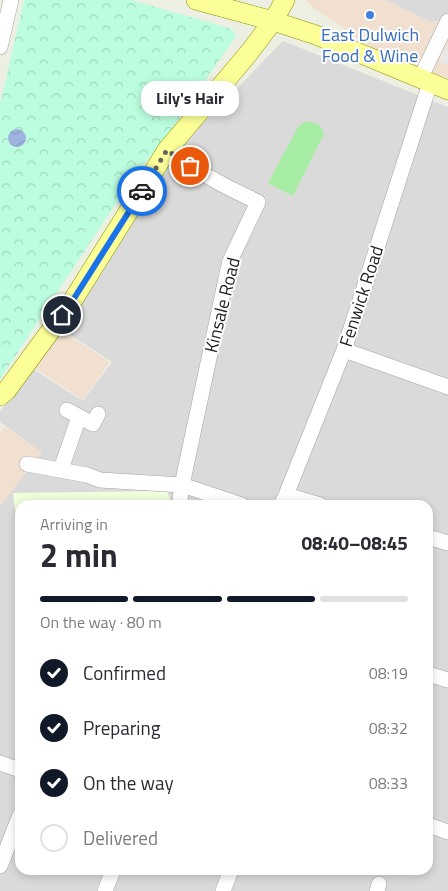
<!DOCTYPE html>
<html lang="en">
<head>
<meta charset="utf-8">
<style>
  body { margin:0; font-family:"Titillium Web",sans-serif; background:#f7f7f7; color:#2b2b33; height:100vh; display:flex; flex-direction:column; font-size:19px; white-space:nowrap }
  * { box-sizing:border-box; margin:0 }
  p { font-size:16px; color:#7c7c81 }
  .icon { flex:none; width:28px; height:28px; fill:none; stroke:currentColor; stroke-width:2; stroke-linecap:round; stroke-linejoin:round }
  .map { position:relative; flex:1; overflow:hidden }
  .side { position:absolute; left:15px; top:500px; width:418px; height:375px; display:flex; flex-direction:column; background:#fff; border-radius:15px; box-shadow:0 2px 8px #0003 }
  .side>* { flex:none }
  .pin { position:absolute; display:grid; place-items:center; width:42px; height:42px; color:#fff; margin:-21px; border:2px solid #fff; border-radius:50%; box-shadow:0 1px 5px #0007 }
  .courier { position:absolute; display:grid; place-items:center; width:50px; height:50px; margin:-25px; border:4px solid #1a73e8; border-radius:50%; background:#fff; color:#222; box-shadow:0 1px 6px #0007 }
  .bubble { position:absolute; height:35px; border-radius:15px; background:#fff; box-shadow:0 2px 8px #0003; font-size:16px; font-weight:700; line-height:35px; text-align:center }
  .head em { font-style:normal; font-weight:700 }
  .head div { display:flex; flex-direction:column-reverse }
  .head { display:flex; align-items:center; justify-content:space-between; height:85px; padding:0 25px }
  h1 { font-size:32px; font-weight:700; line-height:38px }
  .bar { display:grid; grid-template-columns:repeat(4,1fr); gap:8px 5px; align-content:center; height:60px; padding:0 25px }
  .bar i { height:6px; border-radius:4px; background:#e1e1e2 }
  .bar .current { background:#111827 }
  .bar p { grid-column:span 4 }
  ol { padding:0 25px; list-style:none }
  li { display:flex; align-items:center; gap:15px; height:55px }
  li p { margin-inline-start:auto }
  li .icon { padding:5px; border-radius:50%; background:#111827; color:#fff; stroke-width:4 }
  li:last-child { color:#7c7c81 }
  li i { width:28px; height:28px; border:2px solid #e1e1e2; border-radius:50% }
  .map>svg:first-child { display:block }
  .residential { fill:#dbdada; fill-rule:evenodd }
  .commercial { fill:#f1e0d0 }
  .education { fill:#efffdb }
  .park { fill:url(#park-crowns) }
  .garden { fill:#a7eda4 }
  .parking { fill:#e9e9e9 }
  .water { fill:url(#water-waves) }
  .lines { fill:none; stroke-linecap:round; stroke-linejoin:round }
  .minor-casing { stroke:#a4a4a4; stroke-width:16 }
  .major-casing { stroke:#839600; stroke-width:20 }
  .minor { stroke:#fff; stroke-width:15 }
  .major { stroke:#fcff97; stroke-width:19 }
  .done { stroke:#666662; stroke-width:5; stroke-dasharray:0 9 }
  .route { stroke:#1a73e8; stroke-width:6 }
  .shop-dot { fill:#3f7fe0; stroke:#fff; stroke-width:2 }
  .labels { text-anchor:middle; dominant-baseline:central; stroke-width:4; stroke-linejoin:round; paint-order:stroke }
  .shop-label { font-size:18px; fill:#366cbe; stroke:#fff }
  .street-label { font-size:18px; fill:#1d1d1d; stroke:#fff }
</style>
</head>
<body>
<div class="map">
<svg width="448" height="891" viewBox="0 0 448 891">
  <defs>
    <pattern id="park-crowns" width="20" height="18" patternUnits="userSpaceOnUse" patternTransform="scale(1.25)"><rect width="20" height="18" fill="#bbfdde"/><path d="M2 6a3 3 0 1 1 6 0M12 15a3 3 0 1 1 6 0" fill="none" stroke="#a0d8be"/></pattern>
    <pattern id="water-waves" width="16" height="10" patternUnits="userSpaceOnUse" patternTransform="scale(1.25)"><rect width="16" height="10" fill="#9fb4e0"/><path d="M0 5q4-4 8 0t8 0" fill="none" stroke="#889ac0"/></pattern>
  </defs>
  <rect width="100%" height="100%" fill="#edefe2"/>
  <!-- residential -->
  <path class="residential" d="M385,0H448V19L431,22Z
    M283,41L448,107V891H0V506L41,452L0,422V412L30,367L83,401L112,362L58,327L177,150ZM20,505H428V870H20Z"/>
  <!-- commercial -->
  <path class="commercial" d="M306,0H385L431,22L448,19V78L430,72L374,49L312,7Z
    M56,327L110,362L83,400L30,365Z
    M5,427L42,452L0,506V433Z"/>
  <!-- education -->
  <path class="education" d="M167,491L172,505H20V515L15,510L13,493Z"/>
  <!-- park -->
  <path class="park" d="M24,0H131L229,28L234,32L236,36L163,141L135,175L0,379V105Z"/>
  <!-- garden -->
  <path class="garden" d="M304,122C316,122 320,123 324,134L293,196L268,183L298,127Z"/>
  <!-- parking -->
  <path class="parking" d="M445,48L448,49V65L439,61Z"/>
  <!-- water -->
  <path class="water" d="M8 138a9 9 0 1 1 18 0a9 9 0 1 1-18 0Z"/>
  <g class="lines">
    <defs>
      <path id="minor" d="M0,47L11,0
        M420,79L448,21
        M167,150C197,172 225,187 258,202L230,261L227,274L182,485L180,499L182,505
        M344,350L448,387
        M67,410L93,424L98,414
        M27,464L87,475L100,480L182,485L242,505
        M61,469L79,417
        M286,495L320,505
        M281,505L286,495L344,350L430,83
        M428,537L448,543
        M428,674L448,680
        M0,763L20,770
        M428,825L448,832
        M0,866L20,815
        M105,891L113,870
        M223,891L231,870
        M377,891L379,884"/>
      <path id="major" d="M196,0L273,21L316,35L448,90
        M0,396L7,390L73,300L167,150L248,54L273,21L285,0"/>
    </defs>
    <!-- minor casing -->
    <use href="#minor" class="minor-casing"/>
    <!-- major casing -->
    <use href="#major" class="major-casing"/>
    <!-- minor -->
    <use href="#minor" class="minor"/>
    <!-- major -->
    <use href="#major" class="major"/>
  </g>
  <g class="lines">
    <!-- done -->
    <path class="done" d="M142,191L167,150L190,166"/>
    <!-- route -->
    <path class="route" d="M62,315L73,300L142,191"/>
  </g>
  <!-- markers -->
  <circle class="shop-dot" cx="370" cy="15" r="5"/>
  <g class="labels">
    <!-- shop labels -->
    <g class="shop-label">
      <text x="370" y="34">East Dulwich<tspan x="370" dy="21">Food &amp; Wine</tspan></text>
    </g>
    <!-- street labels -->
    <g class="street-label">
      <text transform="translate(361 296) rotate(-72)">Fenwick Road</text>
      <text transform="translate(222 305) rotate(-76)">Kinsale Road</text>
    </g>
  </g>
</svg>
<div class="pin" style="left:190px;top:166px;background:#ea580c"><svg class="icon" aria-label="bag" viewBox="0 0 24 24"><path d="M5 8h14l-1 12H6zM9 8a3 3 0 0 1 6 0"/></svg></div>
<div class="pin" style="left:62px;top:315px;background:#1f2937"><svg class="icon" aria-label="home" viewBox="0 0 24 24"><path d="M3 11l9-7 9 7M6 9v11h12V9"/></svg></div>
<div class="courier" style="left:142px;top:191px"><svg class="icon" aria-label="car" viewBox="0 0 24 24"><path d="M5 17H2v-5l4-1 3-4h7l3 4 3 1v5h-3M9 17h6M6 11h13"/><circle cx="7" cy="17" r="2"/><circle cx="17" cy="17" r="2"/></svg></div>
<div class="bubble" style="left:141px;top:81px;width:98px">Lily's Hair</div>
<section class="side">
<div class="head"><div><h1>2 min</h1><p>Arriving in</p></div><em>08:40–08:45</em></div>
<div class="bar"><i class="current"></i><i class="current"></i><i class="current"></i><i></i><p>On the way · 80 m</p></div>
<ol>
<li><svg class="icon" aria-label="check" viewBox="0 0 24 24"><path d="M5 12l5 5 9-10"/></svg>Confirmed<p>08:19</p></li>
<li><svg class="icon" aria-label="check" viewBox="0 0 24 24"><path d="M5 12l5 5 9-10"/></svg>Preparing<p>08:32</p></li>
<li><svg class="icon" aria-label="check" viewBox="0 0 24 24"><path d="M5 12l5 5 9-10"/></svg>On the way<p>08:33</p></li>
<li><i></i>Delivered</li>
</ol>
</section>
</div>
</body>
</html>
